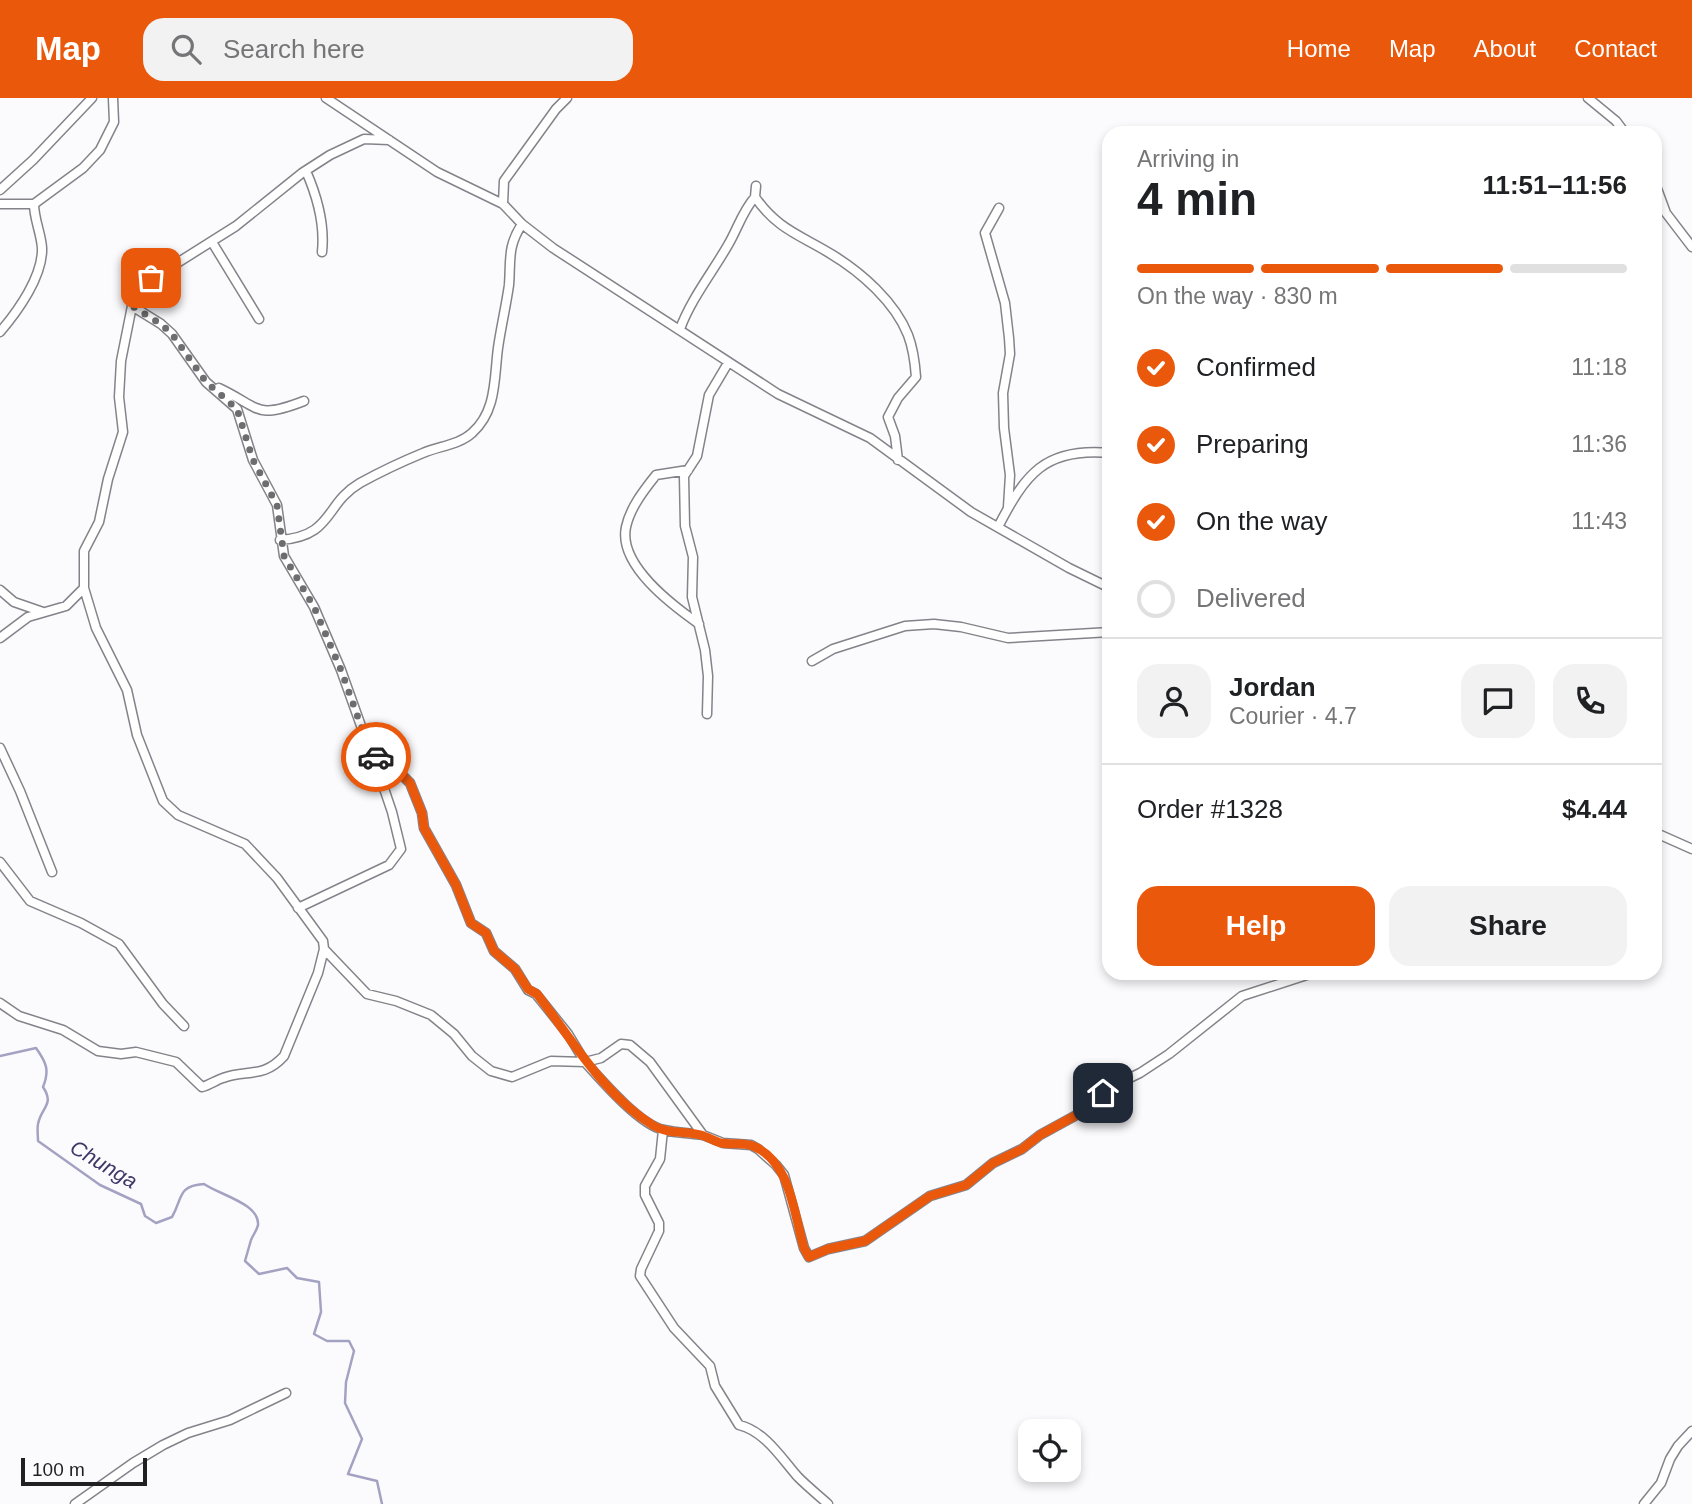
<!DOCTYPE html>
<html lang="en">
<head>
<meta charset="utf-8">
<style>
  body { margin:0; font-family:Arial,sans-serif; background:#f2f2f2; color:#202124; height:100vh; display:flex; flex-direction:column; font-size:26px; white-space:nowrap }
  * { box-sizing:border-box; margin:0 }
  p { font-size:23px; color:#757577 }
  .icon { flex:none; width:38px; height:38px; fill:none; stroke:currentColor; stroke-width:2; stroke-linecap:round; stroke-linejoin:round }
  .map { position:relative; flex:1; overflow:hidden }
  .sheet { position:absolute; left:1102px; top:28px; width:560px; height:854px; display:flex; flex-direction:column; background:#fff; border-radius:21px; box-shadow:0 4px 10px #0003 }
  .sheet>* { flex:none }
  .tools { position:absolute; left:1018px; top:1321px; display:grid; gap:14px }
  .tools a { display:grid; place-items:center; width:63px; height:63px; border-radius:14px; background:#fff; box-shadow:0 4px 10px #0003; font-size:35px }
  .scale { position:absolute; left:21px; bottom:18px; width:126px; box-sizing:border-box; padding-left:7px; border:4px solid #201f22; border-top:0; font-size:19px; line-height:24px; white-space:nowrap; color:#201f22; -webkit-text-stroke:5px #fbfbfe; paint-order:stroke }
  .pin { position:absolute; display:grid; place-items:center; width:60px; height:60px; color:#fff; margin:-30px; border-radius:14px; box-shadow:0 4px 10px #0006 }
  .courier { position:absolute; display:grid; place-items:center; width:70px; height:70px; margin:-35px; border:5px solid #ea580c; border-radius:50%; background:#fff; color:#222; box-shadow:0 2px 9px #0007 }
  .summary em { font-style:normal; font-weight:700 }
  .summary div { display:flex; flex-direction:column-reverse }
  .summary { display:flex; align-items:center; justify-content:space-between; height:119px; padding:0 35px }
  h1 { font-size:46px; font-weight:700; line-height:52px }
  .bar { display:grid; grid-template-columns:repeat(4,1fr); gap:10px 7px; align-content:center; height:84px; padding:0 35px }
  .bar i { height:9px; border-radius:5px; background:#e0e0e0 }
  .bar .on { background:#ea580c }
  .bar p { grid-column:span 4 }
  .line { display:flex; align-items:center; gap:18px; padding:0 35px; border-top:2px solid #e0e0e0 }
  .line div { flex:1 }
  .round { display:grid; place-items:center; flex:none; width:74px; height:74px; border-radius:21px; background:#f2f2f2 }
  ol { padding:0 35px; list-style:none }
  li { display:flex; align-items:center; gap:21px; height:77px }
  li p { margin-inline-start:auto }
  li .icon { padding:7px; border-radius:50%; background:#ea580c; color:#fff; stroke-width:4 }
  li:last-child { color:#757577 }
  li i { width:38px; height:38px; border:4px solid #e0e0e0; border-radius:50% }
  .cta { display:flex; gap:14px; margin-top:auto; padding:14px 35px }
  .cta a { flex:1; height:80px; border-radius:21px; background:#ea580c; color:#fff; font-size:28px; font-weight:700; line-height:80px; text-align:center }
  .cta a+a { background:#f2f2f2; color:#202124 }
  header { display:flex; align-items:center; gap:42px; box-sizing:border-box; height:98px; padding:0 35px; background:#ea580c; color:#fff }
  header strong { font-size:33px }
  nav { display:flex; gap:38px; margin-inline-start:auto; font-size:24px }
  .search { width:490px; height:63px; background:#f2f2f2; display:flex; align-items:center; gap:18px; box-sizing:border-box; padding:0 24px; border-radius:21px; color:#757577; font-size:26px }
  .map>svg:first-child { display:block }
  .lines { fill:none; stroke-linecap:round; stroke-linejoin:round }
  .stream { stroke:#a4a2c2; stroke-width:2.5 }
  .minor-casing { stroke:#83838a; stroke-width:11 }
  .minor { stroke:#fff; stroke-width:8 }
  .done { stroke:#6d6c6f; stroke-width:7; stroke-dasharray:0 12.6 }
  .route { stroke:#ea580c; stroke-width:9 }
  .labels { text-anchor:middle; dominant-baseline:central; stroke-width:5; stroke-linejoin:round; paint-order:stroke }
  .water-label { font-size:21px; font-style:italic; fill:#3f3866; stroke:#fbfbfe }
</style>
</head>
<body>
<header>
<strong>Map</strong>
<div class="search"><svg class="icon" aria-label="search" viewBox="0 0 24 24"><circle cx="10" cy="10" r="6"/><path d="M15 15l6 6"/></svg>Search here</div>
<nav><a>Home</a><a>Map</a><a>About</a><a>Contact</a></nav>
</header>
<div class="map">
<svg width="1692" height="1406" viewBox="0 0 1692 1406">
  <rect width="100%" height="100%" fill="#fbfbfe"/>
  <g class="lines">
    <!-- stream -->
    <path class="stream" d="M0,958L36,950C46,964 50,972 43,989C55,1007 41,1009 38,1026C37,1031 38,1038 38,1043L100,1087L141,1106L145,1118L156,1125L172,1119C183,1100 177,1088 204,1086C220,1097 260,1106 258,1127C257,1132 253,1137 251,1142C249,1149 247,1156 245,1163L259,1176L287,1170L297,1180L319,1184L321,1214L314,1236L327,1243H349L354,1253L346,1284L345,1305L362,1341L348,1376L377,1383L382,1406"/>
    <defs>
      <path id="minor" d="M326,0L437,74L503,106L522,126L553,150L778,296L870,340L971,414L1069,470L1110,490
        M1588,0L1616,23L1625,35
        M306,73C317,98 325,126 322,154
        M756,88L755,99C777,131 800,137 831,156C861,174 895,204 908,237C913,250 915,265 916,279L898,300L888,319L895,338L898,362
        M1656,88L1666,115L1692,149
        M0,92L33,62L92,0
        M0,106H34L83,70L100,52L114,24L113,0
        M503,106L504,83L556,11L567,0
        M999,110L985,135L1005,205L1009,240L1010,256L1003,295L1004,330L1010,377L1008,409
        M212,144L259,221
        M132,208L161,226L172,236L206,284L237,311L253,362L277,407L284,458L314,509L341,572L370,653L380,662L393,668L410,685L422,715L424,730L456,787L471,825L486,835L494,853L515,871L528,892L536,896L568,936L585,964L601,960L621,946L630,947L650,964L703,1037L723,1045L751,1047L758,1051L776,1067L784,1077L804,1150L809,1159L828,1151L865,1143L930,1098L966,1087L993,1065L1022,1051L1040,1037L1082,1014L1111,989L1140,975L1169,956L1242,898L1313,875
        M680,231C691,201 712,175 728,147C738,130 742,114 755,99
        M0,234C18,213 43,178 42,150C41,135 34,121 34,106
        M219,290C261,310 255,322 304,303
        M688,372L656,377C644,392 630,410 626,429C618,467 672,507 699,526
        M998,429C1025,377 1044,349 1110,355
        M280,442C334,438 324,406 360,385C380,374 401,364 423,355C439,348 459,347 472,335C497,313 494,280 498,250C501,229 506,208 509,187C511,162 507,149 522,126
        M0,492L14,504L43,514
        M0,540L28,519L66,508L84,490V453L99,424L108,381L123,334L119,299L121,263L132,208L139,189L236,128L302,75L330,57L364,41L389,42
        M812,563L833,551L905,528L934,526L961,529L1008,540L1110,534
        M707,616L708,578L705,552L692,499L693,459L685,428L684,378L697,358L709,297L728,265
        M0,650L20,693L52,774
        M1656,735L1692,751
        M0,764L30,803L81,825L119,846L163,906L184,928
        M298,810L389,767L401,751L392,714L373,658
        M324,851L367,896L396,903L431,917L454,936L472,958L491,973L512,979L551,963L585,964C602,983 640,1027 664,1032C677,1035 690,1035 703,1037
        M0,905L19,918L63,932L98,953L121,956L136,954L176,964L202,989C210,987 216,982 223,980C247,971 263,981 284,958L318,875L324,851L323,843L277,780L245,746L178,717L163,703L137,637L127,592L96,530L84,490
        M663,1032L660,1061L645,1088V1097L659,1125V1133L641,1171L640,1178L674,1230L710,1268L715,1288L739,1327C765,1333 782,1361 798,1379C808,1389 818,1397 828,1406
        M75,1406L133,1365L163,1347L188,1335L230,1322L286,1295
        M1644,1406L1661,1385L1670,1361L1678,1348L1692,1333"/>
    </defs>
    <!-- minor casing -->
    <use href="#minor" class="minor-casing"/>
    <!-- minor -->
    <use href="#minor" class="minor"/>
  </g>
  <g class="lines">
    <!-- done -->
    <path class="done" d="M151,180L139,189L132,208L161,226L172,236L206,284L237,311L253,362L277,407L284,458L314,509L341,572L370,653L376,659"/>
    <!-- route -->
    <path class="route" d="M376,659L393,668L410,685L422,715L424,730L456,787L471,825L486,835L494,853L515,871L528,891L537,896C571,940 605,999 654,1028C668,1036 686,1033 701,1037C708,1039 714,1043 721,1045C732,1047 743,1044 753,1048C791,1063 794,1117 804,1150L809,1159L828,1151L865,1143L930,1098L966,1087L993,1065L1022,1051L1040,1037L1082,1014L1103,995"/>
  </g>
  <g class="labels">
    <!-- water labels -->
    <g class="water-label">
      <text transform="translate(104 1066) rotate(31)">Chunga</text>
    </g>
  </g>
</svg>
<div class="tools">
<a><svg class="icon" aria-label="locate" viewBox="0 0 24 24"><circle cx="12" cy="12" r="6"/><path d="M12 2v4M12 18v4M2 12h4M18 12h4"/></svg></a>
</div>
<div class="scale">100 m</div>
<div class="pin" style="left:151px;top:180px;background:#ea580c"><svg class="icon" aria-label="bag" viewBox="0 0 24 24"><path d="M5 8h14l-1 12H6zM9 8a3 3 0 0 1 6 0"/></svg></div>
<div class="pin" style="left:1103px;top:995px;background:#1f2937"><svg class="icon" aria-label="home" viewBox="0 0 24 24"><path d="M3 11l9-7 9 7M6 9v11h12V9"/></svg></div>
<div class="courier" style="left:376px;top:659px"><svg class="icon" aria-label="car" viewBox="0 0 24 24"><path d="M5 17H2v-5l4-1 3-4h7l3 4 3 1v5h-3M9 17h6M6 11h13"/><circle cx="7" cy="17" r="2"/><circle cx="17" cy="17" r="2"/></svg></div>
<section class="sheet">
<div class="summary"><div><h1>4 min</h1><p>Arriving in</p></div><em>11:51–11:56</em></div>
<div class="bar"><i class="on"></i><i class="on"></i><i class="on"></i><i></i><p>On the way · 830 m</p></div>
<ol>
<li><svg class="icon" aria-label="check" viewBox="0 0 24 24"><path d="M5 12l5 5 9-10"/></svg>Confirmed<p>11:18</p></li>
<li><svg class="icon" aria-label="check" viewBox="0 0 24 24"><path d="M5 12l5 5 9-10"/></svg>Preparing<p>11:36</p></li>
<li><svg class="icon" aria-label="check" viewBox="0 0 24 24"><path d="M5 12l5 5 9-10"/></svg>On the way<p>11:43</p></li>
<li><i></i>Delivered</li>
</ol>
<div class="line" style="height:126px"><a class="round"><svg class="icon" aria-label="person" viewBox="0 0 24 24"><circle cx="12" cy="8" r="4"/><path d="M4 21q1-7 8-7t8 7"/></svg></a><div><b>Jordan</b><p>Courier · 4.7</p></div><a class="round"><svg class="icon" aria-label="chat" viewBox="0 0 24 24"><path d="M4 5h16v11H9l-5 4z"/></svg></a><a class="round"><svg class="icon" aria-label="phone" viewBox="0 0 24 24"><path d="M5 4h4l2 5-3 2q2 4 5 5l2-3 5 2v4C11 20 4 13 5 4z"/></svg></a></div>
<div class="line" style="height:91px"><div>Order #1328</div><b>$4.44</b></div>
<div class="cta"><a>Help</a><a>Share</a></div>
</section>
</div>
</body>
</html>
